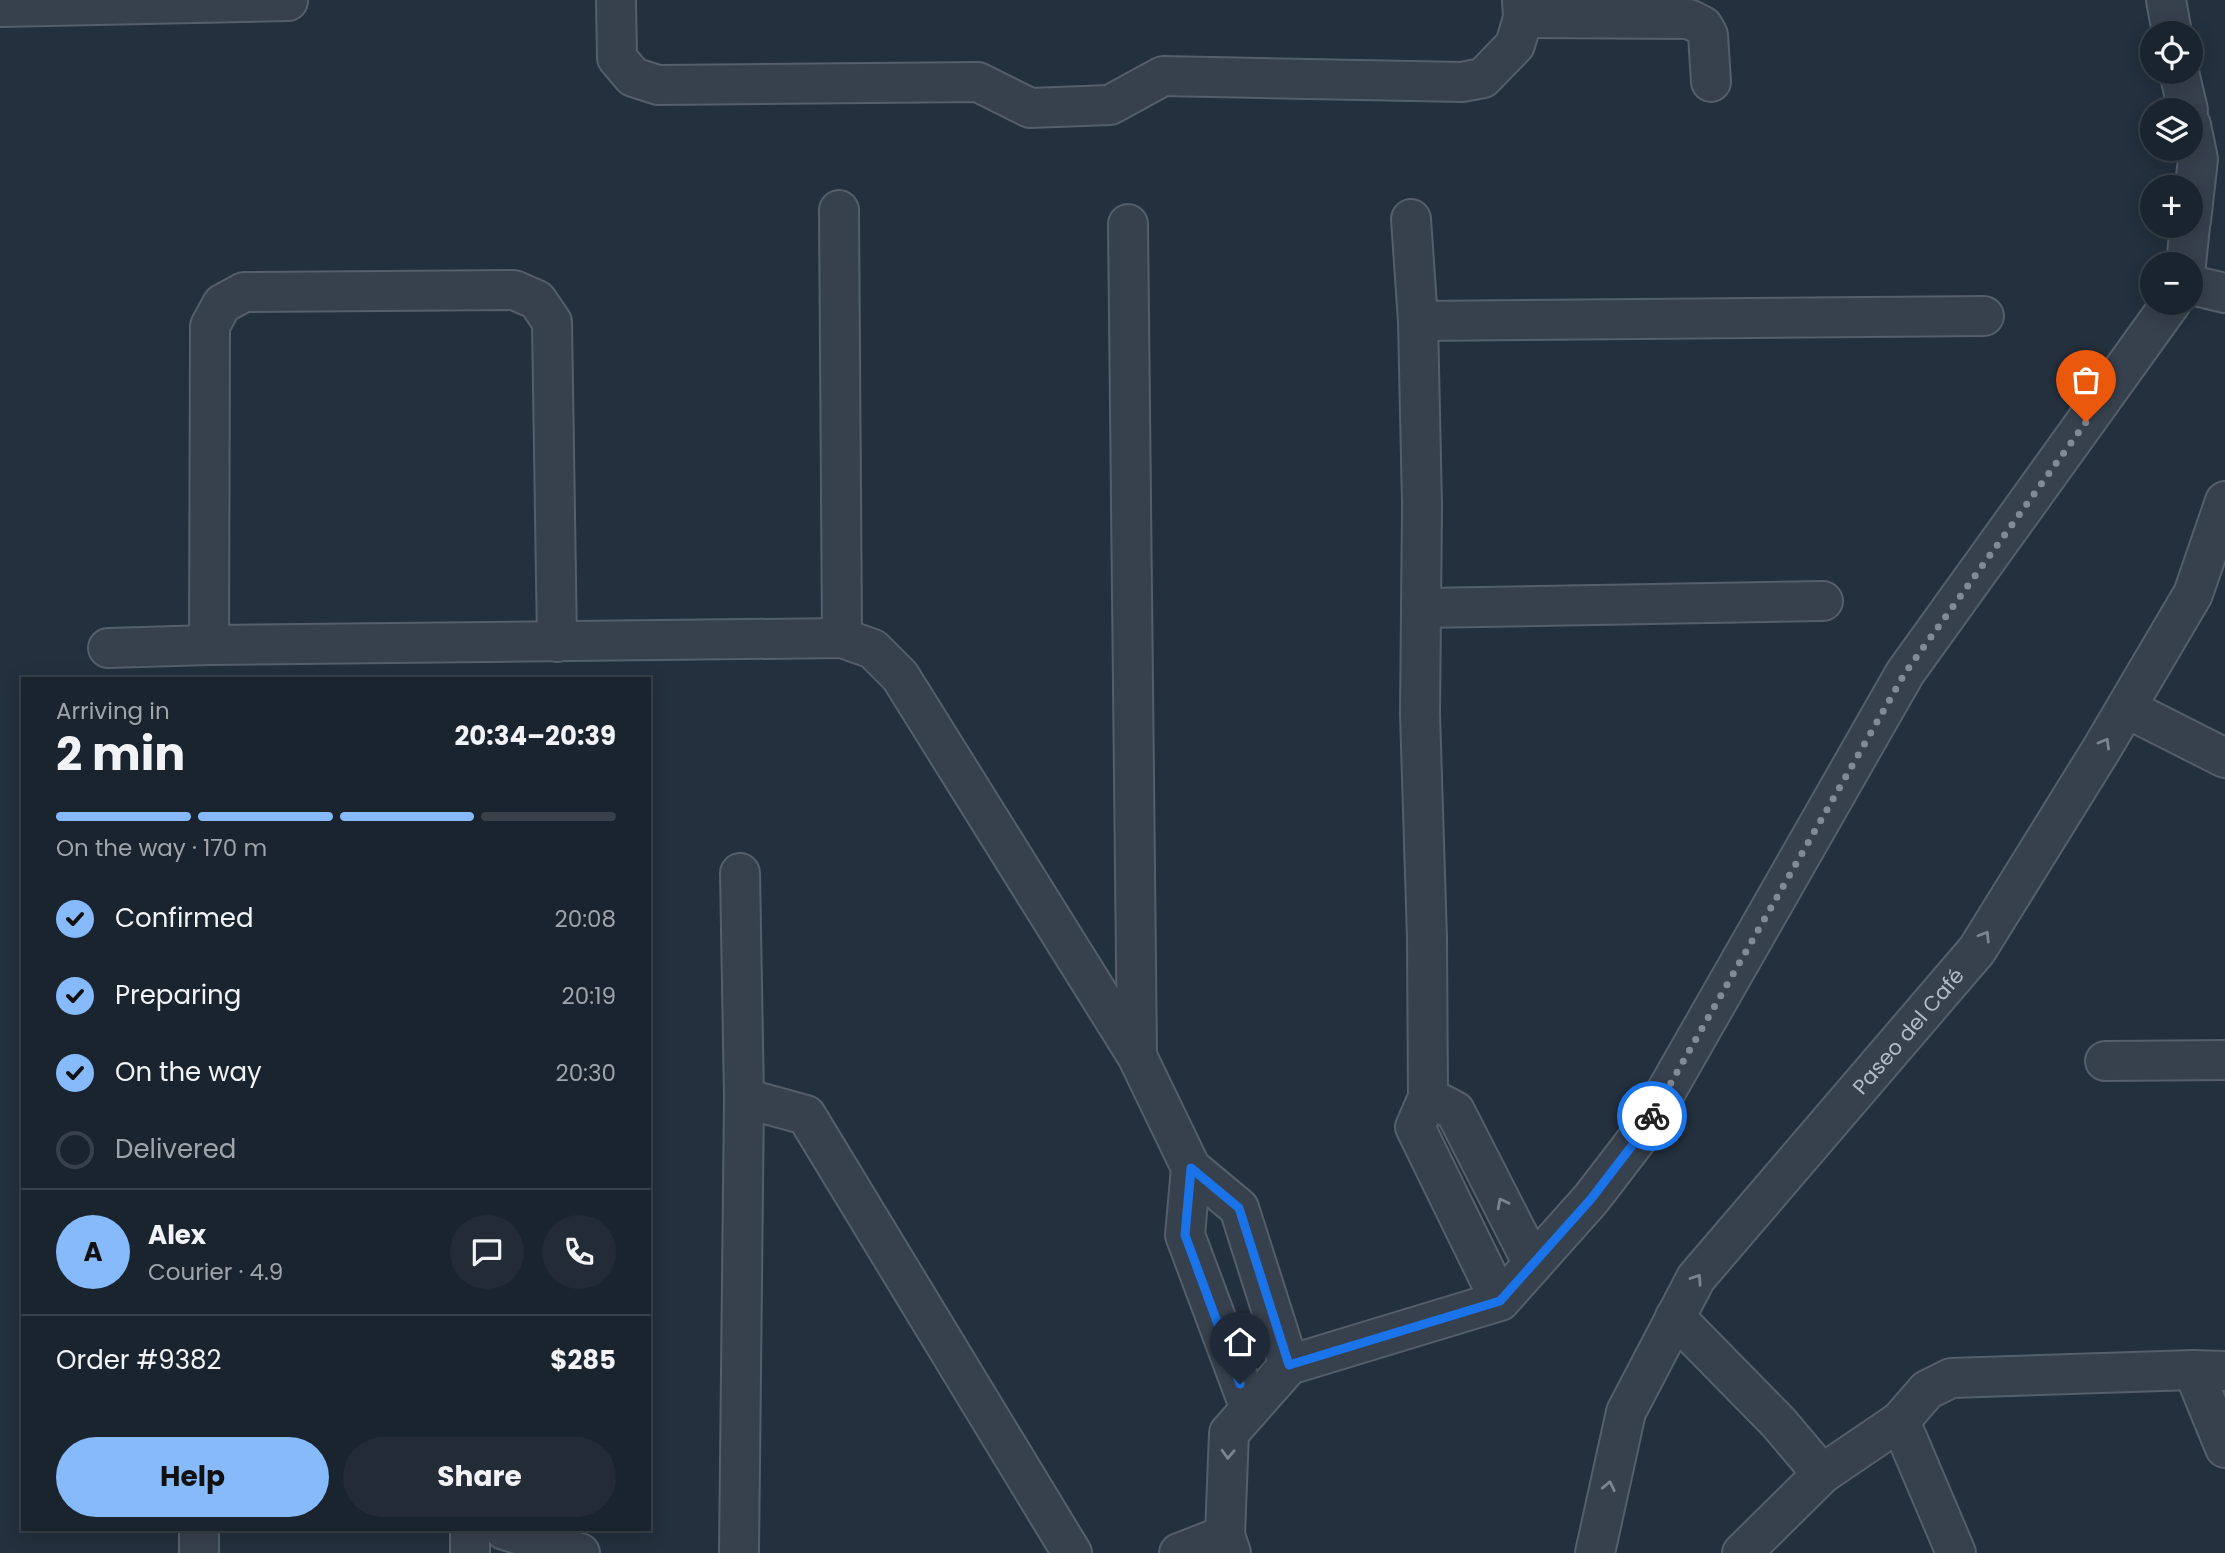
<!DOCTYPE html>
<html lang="en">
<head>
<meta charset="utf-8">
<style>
  body { margin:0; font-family:Poppins,sans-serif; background:#232c36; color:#f1f3f6; height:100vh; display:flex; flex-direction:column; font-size:26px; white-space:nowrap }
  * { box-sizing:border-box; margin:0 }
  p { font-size:23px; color:#9fa4aa }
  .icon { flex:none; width:38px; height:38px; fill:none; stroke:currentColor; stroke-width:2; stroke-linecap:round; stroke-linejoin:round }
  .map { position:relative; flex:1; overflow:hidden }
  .sheet { position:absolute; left:21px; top:677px; width:630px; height:854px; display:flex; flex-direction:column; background:#1a242e; border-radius:0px; box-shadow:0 4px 18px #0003,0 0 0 2px #38414a }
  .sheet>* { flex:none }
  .controls { position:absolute; left:2140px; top:21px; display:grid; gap:14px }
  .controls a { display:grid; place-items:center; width:63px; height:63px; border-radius:50%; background:#1a242e; box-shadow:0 4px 18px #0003,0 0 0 2px #38414a; font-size:35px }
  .pin { position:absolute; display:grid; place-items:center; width:60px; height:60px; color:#fff; margin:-72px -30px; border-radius:50% 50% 50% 0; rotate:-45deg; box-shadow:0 0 7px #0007 }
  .pin .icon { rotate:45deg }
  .courier { position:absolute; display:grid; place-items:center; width:70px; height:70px; margin:-35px; border:5px solid #1a73e8; border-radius:50%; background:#fff; color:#222; box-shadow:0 2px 9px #0007 }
  .overview em { font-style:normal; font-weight:700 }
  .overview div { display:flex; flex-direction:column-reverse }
  .overview { display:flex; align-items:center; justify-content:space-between; height:119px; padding:0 35px }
  h1 { font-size:46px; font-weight:700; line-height:52px }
  .bar { display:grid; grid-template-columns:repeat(4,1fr); gap:10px 7px; align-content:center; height:84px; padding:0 35px }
  .bar i { height:9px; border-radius:5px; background:#38414a }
  .bar .on { background:#86bafa }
  .bar p { grid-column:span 4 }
  .line { display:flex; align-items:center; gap:18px; padding:0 35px; border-top:2px solid #38414a }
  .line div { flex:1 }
  .round { display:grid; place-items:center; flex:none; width:74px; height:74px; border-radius:37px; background:#232c36 }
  ol { padding:0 35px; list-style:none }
  li { display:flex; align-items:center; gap:21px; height:77px }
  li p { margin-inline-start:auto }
  li .icon { padding:7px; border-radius:50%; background:#86bafa; color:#111; stroke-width:4 }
  li:last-child { color:#9fa4aa }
  li i { width:38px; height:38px; border:4px solid #38414a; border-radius:50% }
  .action { display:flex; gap:14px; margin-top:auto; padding:14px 35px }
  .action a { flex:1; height:80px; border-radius:42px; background:#86bafa; color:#111; font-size:28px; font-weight:700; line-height:80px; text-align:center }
  .action a+a { background:#232c36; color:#f1f3f6 }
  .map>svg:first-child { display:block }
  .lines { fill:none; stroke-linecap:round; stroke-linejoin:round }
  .street-casing { stroke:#555f6b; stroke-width:42 }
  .street { stroke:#37414d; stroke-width:38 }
  .oneway { stroke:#7b8591 }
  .done { stroke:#808b97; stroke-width:7; stroke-dasharray:0 12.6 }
  .route { stroke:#1a73e8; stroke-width:9 }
  .labels { text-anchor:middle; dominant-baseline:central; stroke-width:6; stroke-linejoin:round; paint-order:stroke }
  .street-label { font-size:21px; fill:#b2bcc8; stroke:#1c2632 }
</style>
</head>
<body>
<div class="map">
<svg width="2225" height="1553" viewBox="0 0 2225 1553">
  <rect width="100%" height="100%" fill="#23303d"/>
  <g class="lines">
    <defs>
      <g id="street">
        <path d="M616,0L617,58L633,77L658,85L978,82L1030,108L1110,105L1163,76L1462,82L1483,78L1515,45L1523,18L1522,0"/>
        <path d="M2166,0L2172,33"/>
        <path d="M0,7L288,1"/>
        <path d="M1523,18L1689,19L1703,26L1708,35L1711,82"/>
        <path d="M2179,72L2188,110"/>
        <path d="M2191,125L2198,159L2191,221"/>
        <path d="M839,210L842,638"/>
        <path d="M1411,219L1418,321L1422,505L1420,714L1427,938L1428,1097"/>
        <path d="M1128,224L1137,1055"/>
        <path d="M2186,264L2190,226"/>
        <path d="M2191,285L2225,293"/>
        <path d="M1418,321L1984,316"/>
        <path d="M1421,608L1823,601"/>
        <path d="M209,645L210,326L222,304L244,292L514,290L537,300L552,322L557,642"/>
        <path d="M108,648L209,645L842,638L873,649L900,676L1137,1056L1191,1168L1239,1208L1289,1365"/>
        <path d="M2126,708L2225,758"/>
        <path d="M2105,1061L2225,1060"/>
        <path d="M744,1098L806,1115L1072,1553"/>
        <path d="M1191,1168L1185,1235L1250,1409"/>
        <path d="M1500,1301L1415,1127L1428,1097L1455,1111L1533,1264"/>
        <path d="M1675,1317L1779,1423L1822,1474"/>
        <path d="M2193,1370L2225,1448"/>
        <path d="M1900,1421L1956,1553"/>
        <path d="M504,1530L580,1553"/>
        <path d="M199,1553V1530"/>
        <path d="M470,1553V1530"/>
        <path d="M739,1553L744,1098L740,873"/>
        <path d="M1179,1553L1225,1535"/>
        <path d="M1231,1553L1225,1535L1229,1433L1289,1365L1500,1301L1591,1199L1644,1130L1905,673L2171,303"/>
        <path id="s1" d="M1595,1553L1626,1412L1696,1278L1977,950L2101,750L2193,594L2225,501"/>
        <path d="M1742,1553L1822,1474L1900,1421L1927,1390L1951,1378L2193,1370L2225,1371"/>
      </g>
    </defs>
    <!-- street casing -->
    <use href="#street" class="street-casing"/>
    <!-- street -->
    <use href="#street" class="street"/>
  </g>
  <!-- one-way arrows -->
  <defs><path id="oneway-chevron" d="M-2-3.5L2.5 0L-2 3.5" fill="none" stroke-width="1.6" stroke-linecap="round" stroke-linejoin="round" transform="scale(1.75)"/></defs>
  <g class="oneway">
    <use href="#oneway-chevron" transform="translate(2105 743) rotate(-60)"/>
    <use href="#oneway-chevron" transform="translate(1985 936) rotate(-58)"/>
    <use href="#oneway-chevron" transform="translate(1502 1203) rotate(-117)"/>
    <use href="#oneway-chevron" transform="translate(1697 1279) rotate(-56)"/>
    <use href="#oneway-chevron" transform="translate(1228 1454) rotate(92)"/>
    <use href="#oneway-chevron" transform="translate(1609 1486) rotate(-78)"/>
  </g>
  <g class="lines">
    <!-- done -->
    <path class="done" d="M1652,1116L1905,673L2086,422"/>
    <!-- route -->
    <path class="route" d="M1240,1384L1185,1235L1191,1168L1239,1208L1289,1365L1500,1301L1591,1199L1644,1130L1652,1116"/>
  </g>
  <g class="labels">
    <!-- street labels -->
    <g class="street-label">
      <text stroke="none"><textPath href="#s1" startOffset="621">Paseo del Café</textPath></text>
    </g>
  </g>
</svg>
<div class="controls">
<a><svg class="icon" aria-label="locate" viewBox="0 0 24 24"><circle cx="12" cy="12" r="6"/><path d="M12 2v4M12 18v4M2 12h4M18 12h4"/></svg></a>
<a><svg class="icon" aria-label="layers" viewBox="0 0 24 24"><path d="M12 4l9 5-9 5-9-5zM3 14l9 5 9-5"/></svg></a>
<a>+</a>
<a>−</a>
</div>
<div class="pin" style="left:2086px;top:422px;background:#ea580c"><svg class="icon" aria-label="bag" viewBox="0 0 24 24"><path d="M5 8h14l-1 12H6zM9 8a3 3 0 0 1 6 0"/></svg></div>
<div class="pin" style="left:1240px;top:1384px;background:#1f2937"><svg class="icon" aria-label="home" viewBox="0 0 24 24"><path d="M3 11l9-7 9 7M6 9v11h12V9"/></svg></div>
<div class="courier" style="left:1652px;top:1116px"><svg class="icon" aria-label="bike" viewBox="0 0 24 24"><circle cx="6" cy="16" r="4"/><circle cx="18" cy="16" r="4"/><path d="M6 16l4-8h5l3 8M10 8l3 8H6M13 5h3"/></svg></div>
<section class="sheet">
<div class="overview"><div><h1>2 min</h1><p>Arriving in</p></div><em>20:34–20:39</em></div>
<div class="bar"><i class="on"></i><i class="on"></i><i class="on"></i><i></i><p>On the way · 170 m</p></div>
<ol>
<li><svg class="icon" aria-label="check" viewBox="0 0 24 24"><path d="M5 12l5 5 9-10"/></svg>Confirmed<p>20:08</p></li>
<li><svg class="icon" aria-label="check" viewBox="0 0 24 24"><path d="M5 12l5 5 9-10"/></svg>Preparing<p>20:19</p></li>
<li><svg class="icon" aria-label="check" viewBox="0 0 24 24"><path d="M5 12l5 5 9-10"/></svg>On the way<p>20:30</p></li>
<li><i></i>Delivered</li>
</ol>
<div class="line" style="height:126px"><b class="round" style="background:#86bafa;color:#111">A</b><div><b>Alex</b><p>Courier · 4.9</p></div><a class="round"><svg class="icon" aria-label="chat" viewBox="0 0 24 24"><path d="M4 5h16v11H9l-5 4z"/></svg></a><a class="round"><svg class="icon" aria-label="phone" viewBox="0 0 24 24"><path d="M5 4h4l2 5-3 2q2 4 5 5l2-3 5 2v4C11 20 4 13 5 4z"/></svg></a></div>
<div class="line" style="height:91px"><div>Order #9382</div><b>$285</b></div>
<div class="action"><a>Help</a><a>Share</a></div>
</section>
</div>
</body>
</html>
